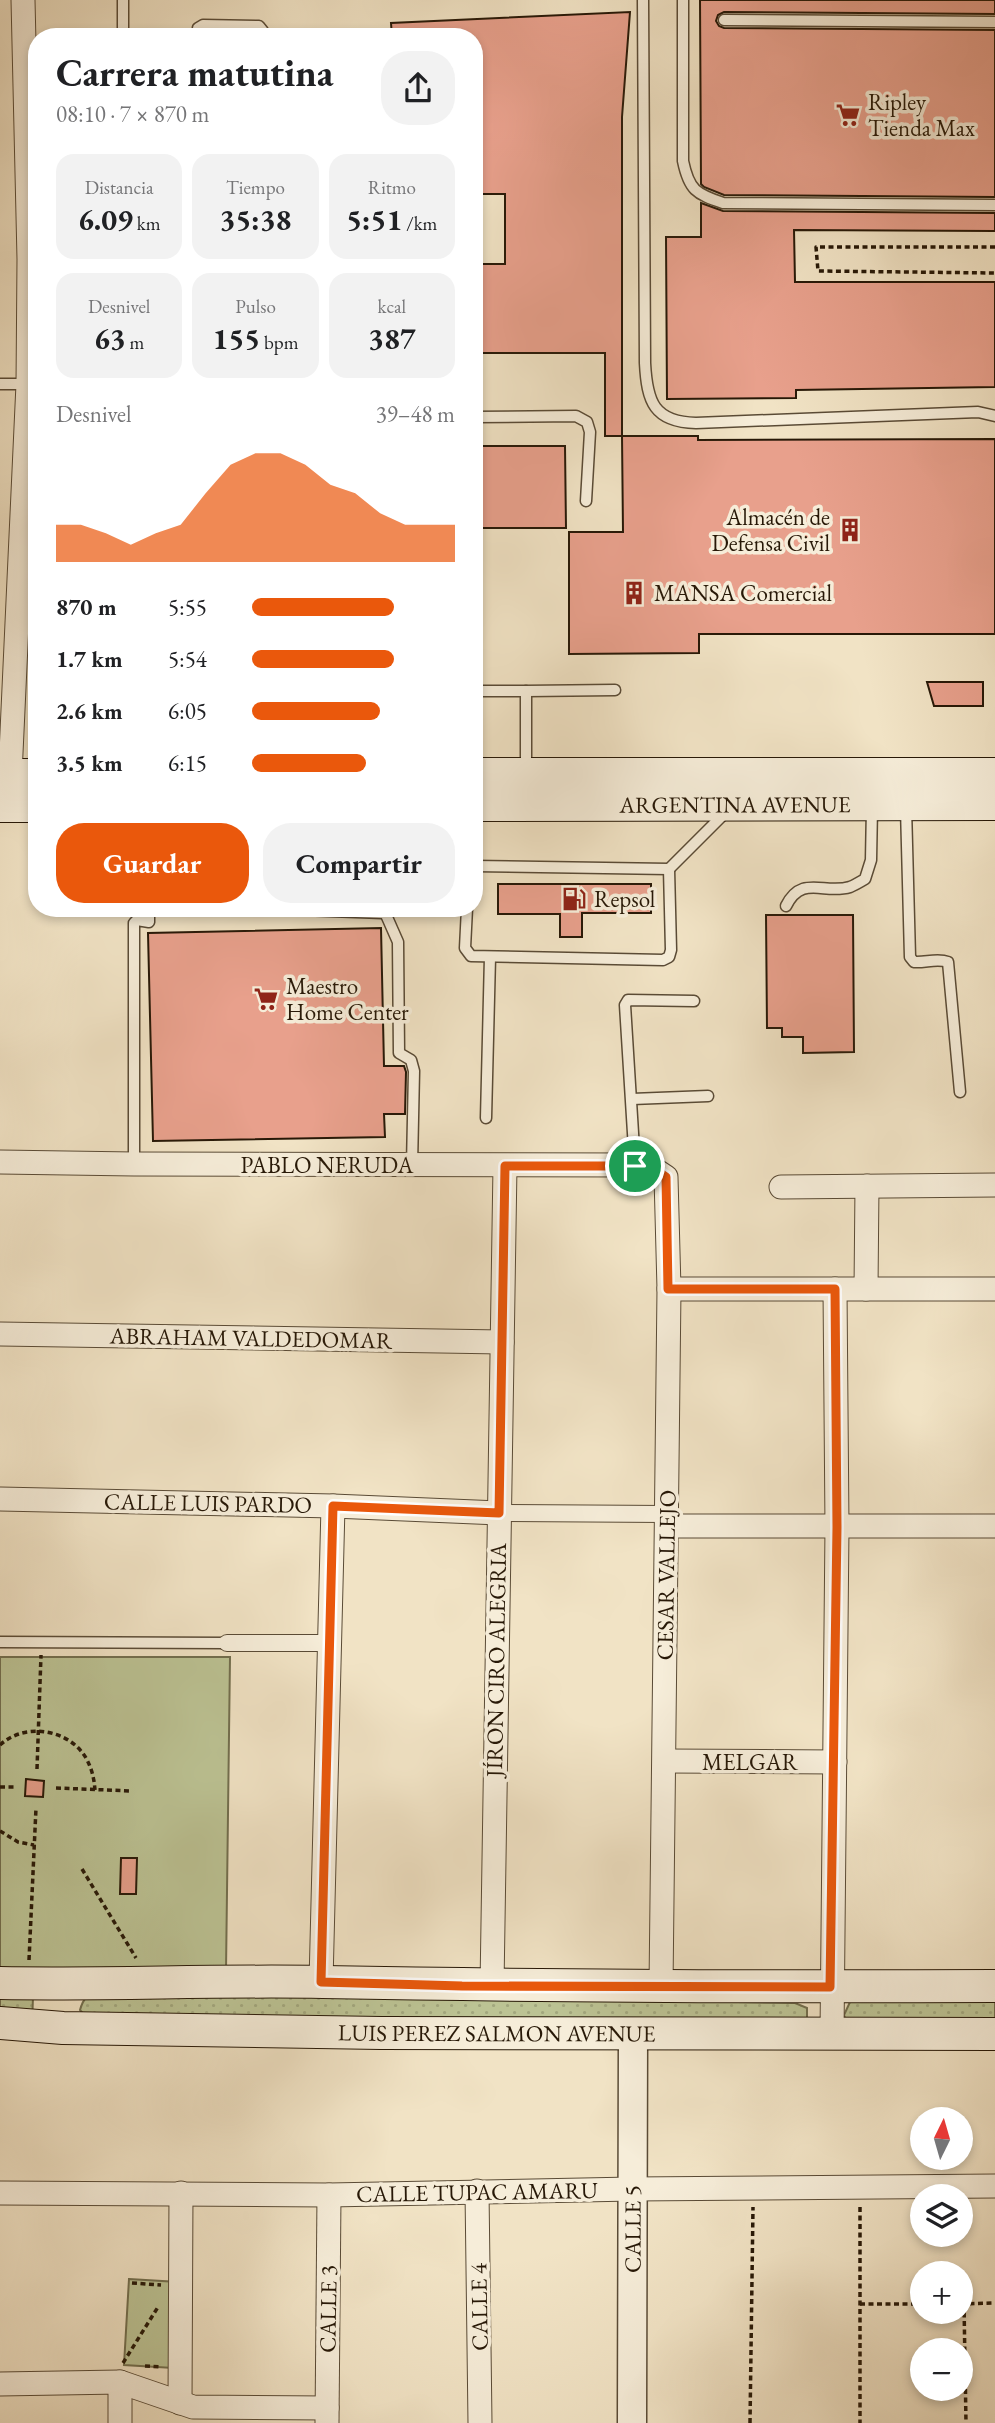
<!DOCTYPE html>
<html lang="es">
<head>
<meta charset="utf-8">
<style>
  :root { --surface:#fff; --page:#f2f2f2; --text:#202124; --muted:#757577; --accent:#ea580c }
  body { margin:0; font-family:"EB Garamond",serif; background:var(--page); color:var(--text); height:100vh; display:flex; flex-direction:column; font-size:26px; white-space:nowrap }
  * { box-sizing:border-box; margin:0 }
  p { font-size:23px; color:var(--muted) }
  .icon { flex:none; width:38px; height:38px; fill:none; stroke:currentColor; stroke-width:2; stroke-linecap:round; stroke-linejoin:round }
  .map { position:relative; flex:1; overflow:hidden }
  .sheet { position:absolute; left:28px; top:28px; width:455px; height:889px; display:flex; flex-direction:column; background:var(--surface); border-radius:28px; box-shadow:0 4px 10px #0003 }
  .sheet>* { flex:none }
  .needle { width:46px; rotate:5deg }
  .tools { position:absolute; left:910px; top:2107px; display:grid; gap:14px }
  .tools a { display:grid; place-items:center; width:63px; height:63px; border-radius:50%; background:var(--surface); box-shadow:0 4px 10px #0003; font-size:35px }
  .pin { position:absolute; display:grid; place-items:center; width:60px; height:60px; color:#fff; margin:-30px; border:4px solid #fff; border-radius:50%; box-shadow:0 2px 7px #0007 }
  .round { display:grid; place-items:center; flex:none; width:74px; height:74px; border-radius:28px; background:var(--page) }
  .summary { display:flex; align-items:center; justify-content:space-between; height:119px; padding:0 28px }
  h1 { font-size:38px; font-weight:700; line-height:52px }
  .stats { display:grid; grid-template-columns:repeat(3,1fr); gap:10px; height:119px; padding:7px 28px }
  .stats div { display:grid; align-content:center; border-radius:18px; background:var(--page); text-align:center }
  .stats b { font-size:30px; font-weight:700 }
  .stats small { font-size:19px; font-weight:400 }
  .stats p { font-size:19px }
  .chart { height:196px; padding:14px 28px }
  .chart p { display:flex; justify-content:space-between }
  .chart svg { width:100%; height:126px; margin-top:7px; fill:var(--accent); opacity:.7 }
  .cta { display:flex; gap:14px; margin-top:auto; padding:14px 28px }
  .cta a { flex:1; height:80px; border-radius:28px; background:var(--accent); color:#fff; font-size:28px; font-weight:700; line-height:80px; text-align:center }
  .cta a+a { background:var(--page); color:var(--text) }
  ul { padding:0 28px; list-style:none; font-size:23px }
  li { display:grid; grid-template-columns:112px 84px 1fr; align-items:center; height:52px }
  li i { height:18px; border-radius:9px; background:var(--accent) }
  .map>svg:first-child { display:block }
</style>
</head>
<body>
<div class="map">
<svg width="995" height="2423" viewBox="0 0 995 2423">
  <defs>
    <pattern id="grass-dots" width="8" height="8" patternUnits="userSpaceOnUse" patternTransform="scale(1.75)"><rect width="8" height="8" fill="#bcc394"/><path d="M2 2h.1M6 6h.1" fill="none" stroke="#a2a77e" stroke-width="1.8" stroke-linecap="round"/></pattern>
  </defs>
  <rect width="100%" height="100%" fill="#f1e3c5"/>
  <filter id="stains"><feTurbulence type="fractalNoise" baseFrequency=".00286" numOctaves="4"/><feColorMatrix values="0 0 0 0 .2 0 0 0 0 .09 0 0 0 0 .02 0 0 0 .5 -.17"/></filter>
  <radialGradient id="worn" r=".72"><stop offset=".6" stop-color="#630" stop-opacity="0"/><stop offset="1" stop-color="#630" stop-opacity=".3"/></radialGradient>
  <!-- grass -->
  <g fill="url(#grass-dots)" stroke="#726e4e" stroke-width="2">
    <path d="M99 1990 795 2003 807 2008V2026L86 2017 80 2010C83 1999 88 1993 99 1990Z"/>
    <path d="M33 1997 32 2025 0 2021V1998Z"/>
    <path d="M850 2002H995V2030L850 2031 844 2015Z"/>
  </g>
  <!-- park -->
  <g fill="#bcc394" stroke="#726e4e" stroke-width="2">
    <path d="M0 1657H230L226 1970 0 1969Z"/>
    <path d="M129 2279 178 2282 173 2368 124 2365Z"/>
  </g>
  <!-- building -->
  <g fill="#e8a08c" stroke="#271807" stroke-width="2">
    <path d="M700 0H995V14L724 12 718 15 716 21 719 26 724 28 995 30V197L724 195 704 187 701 184Z"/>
    <path d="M630 12 622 117V436H605V353H474V264H505V194H474V37H392L391 23Z"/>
    <path d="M701 203 723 211 995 213V231L794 230 795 282H995V387L796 390V398L667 399 666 237H701Z"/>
    <path d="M622 436H698V440L995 439V634H699V653L569 654V532H623Z"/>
    <path d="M474 446H565L566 528H474Z"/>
    <path d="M927 682H983V706H934Z"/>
    <path d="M498 884H651V913H582V937H560V914H498Z"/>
    <path d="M766 915H853L854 1052 803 1053V1037H782V1028H767Z"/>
    <path d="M381 928 384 1066H404L406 1072 405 1114H384L385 1137 153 1141 148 933Z"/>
    <path d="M26 1779 44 1781 43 1797 25 1796Z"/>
    <path d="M121 1858H137L136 1894H120Z"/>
  </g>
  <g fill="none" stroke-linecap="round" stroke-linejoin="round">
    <!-- service casing -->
    <g stroke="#5a4b36" stroke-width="13">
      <g id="service">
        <path d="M123 0V37"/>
        <path d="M643 0 645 363C647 402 654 422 696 423L978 412 995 416"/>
        <path d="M683 0V161C689 190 696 194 723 203L995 205"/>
        <path d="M724 20 995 22"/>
        <path d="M198 37V28L203 25 259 26 263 31V37"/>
        <path d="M0 384H29"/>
        <path d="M474 417 576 416 587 422 590 432 586 501"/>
        <path d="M474 691H526V771"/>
        <path d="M526 691 615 690"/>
        <path d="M906 808 910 957 914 962C925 963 937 958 948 962L960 1092"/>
        <path d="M474 866 669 869 727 811"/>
        <path d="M786 906C802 874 824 895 850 887 855 885 860 882 865 879L871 860 872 807"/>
        <path d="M245 908 383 913"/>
        <path d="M383 908 398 942 399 1053 411 1060 414 1071 412 1165"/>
        <path d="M467 908 465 948 471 956 663 960 669 957 671 950 669 869"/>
        <path d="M632 1099 708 1096"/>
        <path d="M486 1118 490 957"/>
        <path d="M134 1164V923L137 920 149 922V908"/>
        <path d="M635 1165 625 1005 628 1000 694 1001"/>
        <path d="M0 1642 227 1643"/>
      </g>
    </g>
    <!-- pedestrian casing -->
    <g stroke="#5a4b36" stroke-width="18">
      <g id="pedestrian">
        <path d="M499 1513 667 1514"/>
        <path d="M227 1643H330"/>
      </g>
    </g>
    <!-- minor casing -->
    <g stroke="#5a4b36" stroke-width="25">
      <g id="minor">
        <path d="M10 775 28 384 29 259 23 0"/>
        <path d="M0 1162 134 1164 635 1165 654 1169 666 1177 669 1289 661 1987"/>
        <path d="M781 1187 995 1185"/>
        <path d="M669 1289H995"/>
        <path d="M866 1289 867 1186"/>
        <path d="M0 1334 502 1342"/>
        <path d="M0 1499 333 1506 499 1513"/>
        <path d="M667 1526H995"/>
        <path d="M665 1761 835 1762"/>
        <path d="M321 1982 333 1506"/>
        <path d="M492 1986 505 1166"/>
        <path d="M832 2035 837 1527 835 1289"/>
        <path d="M477 2191 480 2423"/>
        <path d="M0 2193 329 2195 632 2189 995 2186"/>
        <path d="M120 2382V2423"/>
        <path d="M0 2384 120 2382 193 2407 327 2408"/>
        <path d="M180 2403 181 2193"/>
        <path d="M327 2423 329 2195"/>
      </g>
    </g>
    <!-- tertiary casing -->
    <g stroke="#5a4b36" stroke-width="31">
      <g id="tertiary">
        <path id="s1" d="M632 2423 633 2035"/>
      </g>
    </g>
    <!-- secondary casing -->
    <g stroke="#271807" stroke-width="34">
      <g id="secondary">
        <path d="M474 774H995"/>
        <path d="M0 775H37"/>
        <path id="s2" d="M474 805 995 804"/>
        <path d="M0 806H37"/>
        <path d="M0 1983C108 1985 215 1980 323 1982 547 1986 771 1987 995 1986"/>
        <path id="s3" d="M0 2023 63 2028 381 2033 995 2034"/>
      </g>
    </g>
    <!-- path -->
    <g stroke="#271807" stroke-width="3.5" stroke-dasharray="5 3.5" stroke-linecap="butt">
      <path d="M995 247H816L818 271 995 273"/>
      <path d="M0 1745C25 1722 69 1729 86 1758 92 1769 94 1778 95 1790"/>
      <path d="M37 1769 41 1655"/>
      <path d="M0 1787H16"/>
      <path d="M56 1788 132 1791"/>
      <path d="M0 1831 18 1842 34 1845"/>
      <path d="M82 1869 136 1958"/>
      <path d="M29 1960 36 1808"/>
      <path d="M860 2207V2423"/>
      <path d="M132 2283 161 2285"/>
      <path d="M860 2304H922"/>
      <path d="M961 2304 995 2303"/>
      <path d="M964 2304 966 2423"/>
      <path d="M123 2363 158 2307"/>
      <path d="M145 2366 161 2367"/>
      <path d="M750 2423 753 2207"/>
    </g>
    <!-- service -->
    <use href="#service" stroke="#f6edd9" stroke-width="10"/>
    <!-- pedestrian -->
    <use href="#pedestrian" stroke="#f6edd9" stroke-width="16"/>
    <!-- minor -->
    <use href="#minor" stroke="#f6edd9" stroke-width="23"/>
    <!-- tertiary -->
    <use href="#tertiary" stroke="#f6edd9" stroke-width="28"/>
    <!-- secondary -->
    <use href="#secondary" stroke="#f6edd9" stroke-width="32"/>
  </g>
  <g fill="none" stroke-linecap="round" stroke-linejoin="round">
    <!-- route casing -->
    <g stroke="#fff" stroke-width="14">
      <path id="route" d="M505 1166H635L654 1169 666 1177 668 1289H835L837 1527 830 1987 462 1986 321 1982 333 1506 499 1513Z"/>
    </g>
    <!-- route -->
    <use href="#route" stroke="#ea580c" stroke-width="9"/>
  </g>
  <!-- icons -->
  <defs>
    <g id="supermarket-bare" transform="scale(1.89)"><path d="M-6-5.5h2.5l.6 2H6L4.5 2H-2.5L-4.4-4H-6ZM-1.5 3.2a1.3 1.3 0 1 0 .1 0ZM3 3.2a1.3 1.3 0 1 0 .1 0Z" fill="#8f2418" stroke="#f6edd9" stroke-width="2.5" paint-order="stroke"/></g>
    <g id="building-bare" transform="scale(1.89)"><path d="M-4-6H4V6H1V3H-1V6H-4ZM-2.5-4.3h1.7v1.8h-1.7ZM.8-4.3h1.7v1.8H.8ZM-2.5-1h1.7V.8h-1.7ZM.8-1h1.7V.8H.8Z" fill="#8f2418" stroke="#f6edd9" stroke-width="2.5" paint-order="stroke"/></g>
    <g id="fuel-bare" transform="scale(1.89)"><path d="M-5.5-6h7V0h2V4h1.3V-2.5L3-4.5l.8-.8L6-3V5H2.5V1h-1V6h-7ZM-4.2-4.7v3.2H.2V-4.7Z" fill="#8f2418" stroke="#f6edd9" stroke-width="2.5" paint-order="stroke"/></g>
  </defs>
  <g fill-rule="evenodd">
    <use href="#supermarket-bare" x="848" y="115"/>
    <use href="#building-bare" x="850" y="530"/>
    <use href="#building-bare" x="634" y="593"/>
    <use href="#fuel-bare" x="574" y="899"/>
    <use href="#supermarket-bare" x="266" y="999"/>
  </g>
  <g text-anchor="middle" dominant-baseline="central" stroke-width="7" stroke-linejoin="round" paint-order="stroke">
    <!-- poi labels -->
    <g font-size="23" fill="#271807" stroke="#f6edd9" text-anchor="start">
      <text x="868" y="102">Ripley<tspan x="868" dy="26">Tienda Max</tspan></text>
      <text x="830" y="517" text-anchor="end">Almacén de<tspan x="830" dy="26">Defensa Civil</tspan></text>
      <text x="654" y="593">MANSA Comercial</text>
      <text x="594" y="899">Repsol</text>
      <text x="286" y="986">Maestro<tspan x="286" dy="26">Home Center</tspan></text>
    </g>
    <!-- street labels -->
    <g font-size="23" fill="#271807" stroke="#f6edd9">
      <text stroke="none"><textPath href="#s2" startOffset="261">ARGENTINA AVENUE</textPath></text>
      <text x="327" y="1165">PABLO NERUDA</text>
      <text transform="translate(251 1338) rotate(1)">ABRAHAM VALDEDOMAR</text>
      <text transform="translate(208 1503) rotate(1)">CALLE LUIS PARDO</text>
      <text transform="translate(666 1575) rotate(-89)">CESAR VALLEJO</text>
      <text transform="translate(496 1660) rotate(-89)">JÍRON CIRO ALEGRIA</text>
      <text x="750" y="1762">MELGAR</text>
      <text stroke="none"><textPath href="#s3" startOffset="497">LUIS PEREZ SALMON AVENUE</textPath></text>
      <text transform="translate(477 2192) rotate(-1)">CALLE TUPAC AMARU</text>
      <text stroke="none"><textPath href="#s1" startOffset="194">CALLE 5</textPath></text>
      <text transform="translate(479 2307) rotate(-91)">CALLE 4</text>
      <text transform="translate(328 2309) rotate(-89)">CALLE 3</text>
    </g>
  </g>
  <rect width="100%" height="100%" filter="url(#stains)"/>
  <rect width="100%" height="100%" fill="url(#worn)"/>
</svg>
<div class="tools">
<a><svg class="needle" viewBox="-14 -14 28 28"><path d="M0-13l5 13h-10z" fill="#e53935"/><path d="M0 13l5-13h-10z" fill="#757577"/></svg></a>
<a><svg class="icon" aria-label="layers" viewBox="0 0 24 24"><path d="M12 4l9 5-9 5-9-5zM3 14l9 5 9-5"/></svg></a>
<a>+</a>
<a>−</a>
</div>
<div class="pin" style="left:635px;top:1166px;background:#1e9e55"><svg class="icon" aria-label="arrive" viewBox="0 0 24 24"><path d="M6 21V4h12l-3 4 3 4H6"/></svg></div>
<section class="sheet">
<div class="summary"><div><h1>Carrera matutina</h1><p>08:10 · 7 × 870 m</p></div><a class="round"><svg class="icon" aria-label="share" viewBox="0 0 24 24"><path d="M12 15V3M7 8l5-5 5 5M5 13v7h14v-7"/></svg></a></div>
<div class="stats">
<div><p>Distancia</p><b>6.09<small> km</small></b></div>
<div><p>Tiempo</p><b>35:38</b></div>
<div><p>Ritmo</p><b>5:51<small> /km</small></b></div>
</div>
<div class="stats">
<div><p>Desnivel</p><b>63<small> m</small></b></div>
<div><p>Pulso</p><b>155<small> bpm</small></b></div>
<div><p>kcal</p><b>387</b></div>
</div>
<div class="chart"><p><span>Desnivel</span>39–48 m</p>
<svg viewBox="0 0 160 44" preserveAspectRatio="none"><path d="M0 44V31L10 31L20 34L30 38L40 34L50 31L60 20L70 10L80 6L90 6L100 10L110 17L120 20L130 27L140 31L150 31L160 31V44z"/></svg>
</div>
<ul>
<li><b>870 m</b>5:55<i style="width:70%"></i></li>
<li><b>1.7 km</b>5:54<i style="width:70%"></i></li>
<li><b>2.6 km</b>6:05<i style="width:63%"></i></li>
<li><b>3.5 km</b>6:15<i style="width:56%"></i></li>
</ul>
<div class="cta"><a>Guardar</a><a>Compartir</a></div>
</section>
</div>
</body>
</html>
